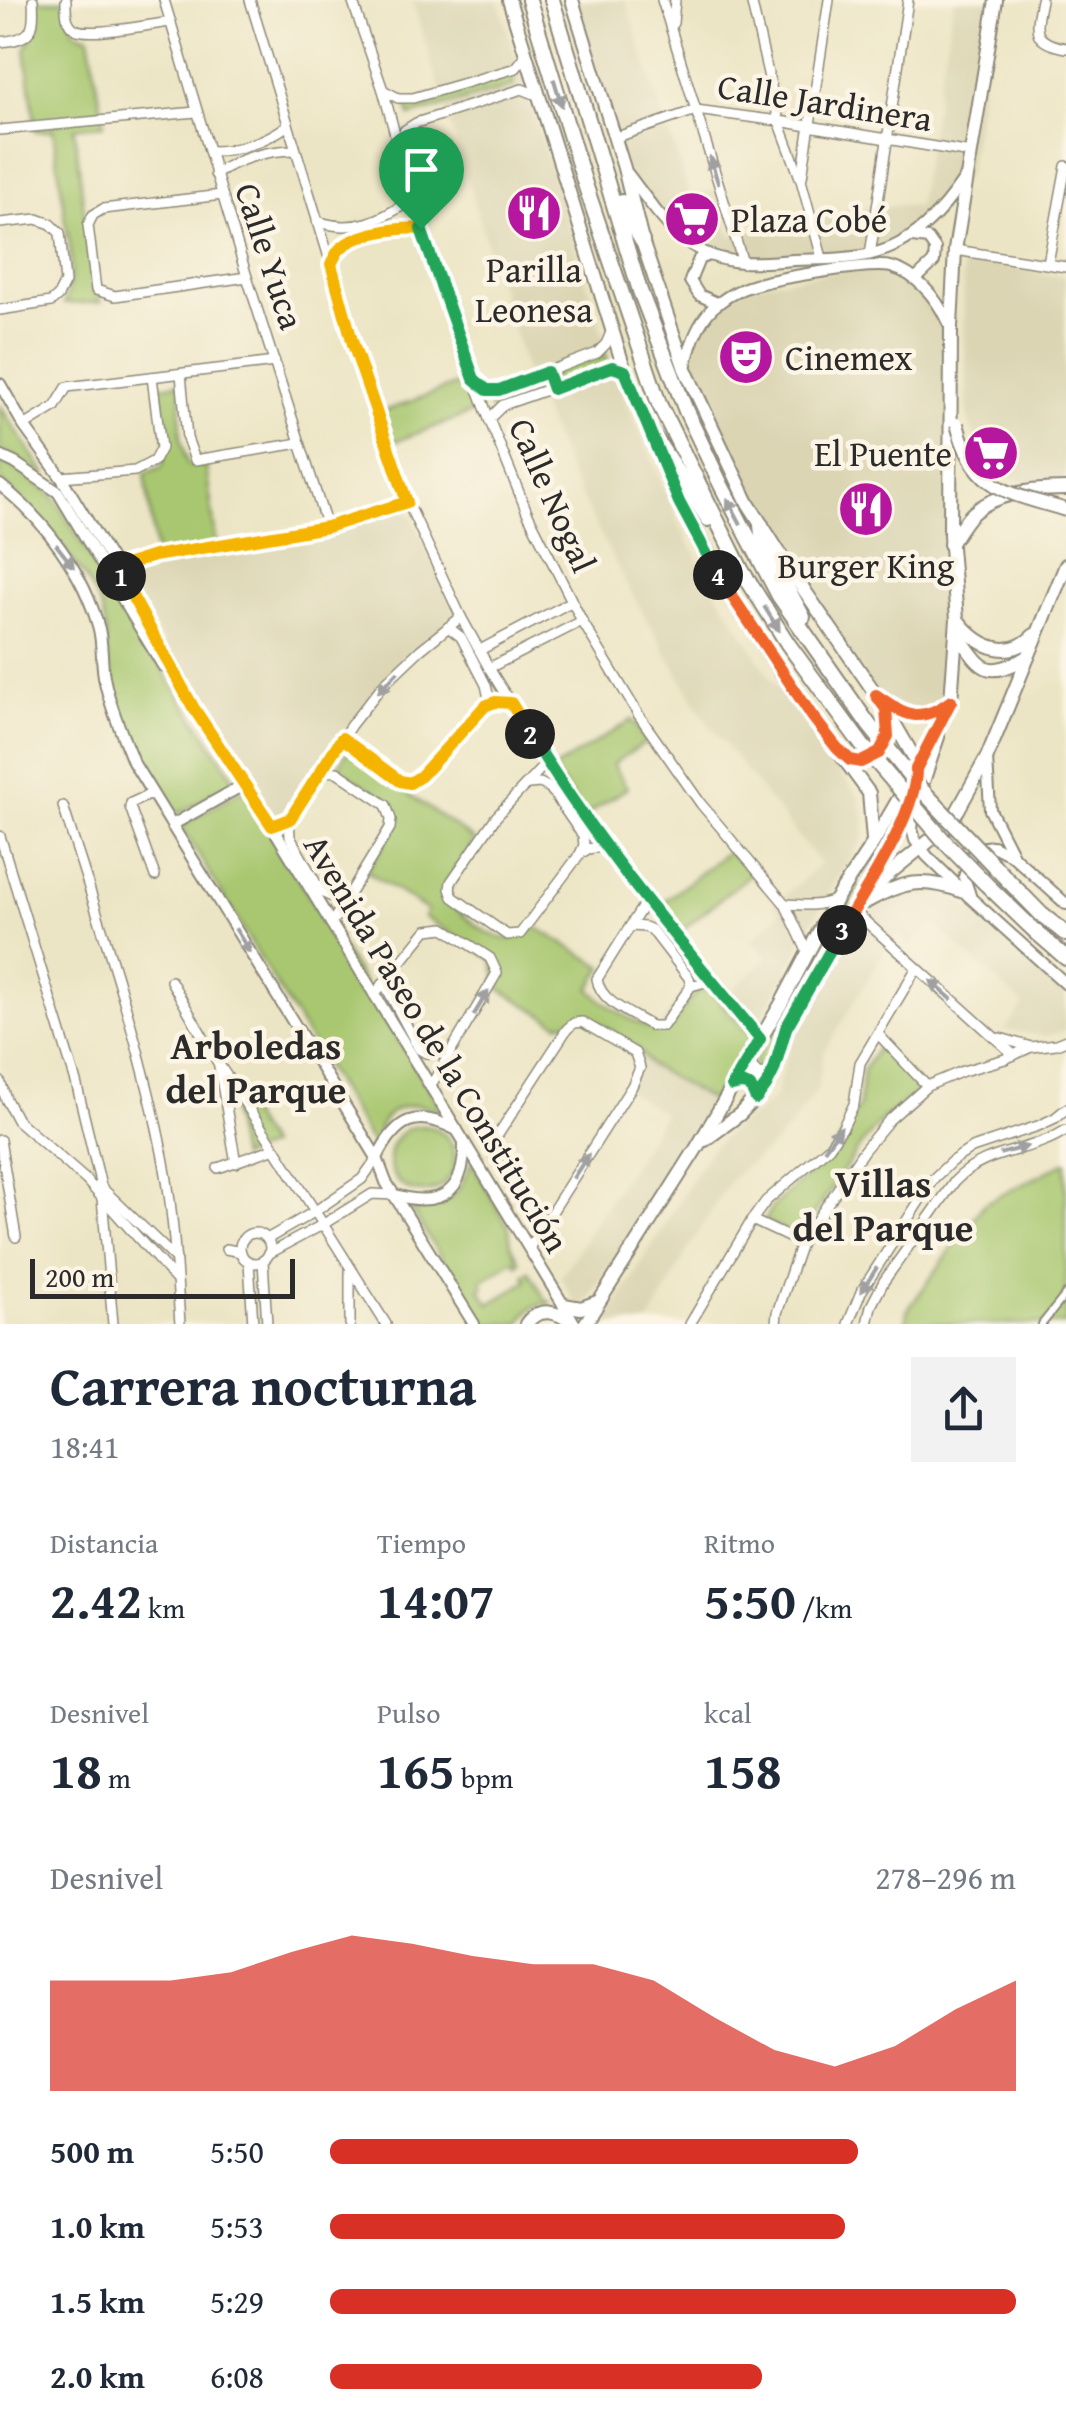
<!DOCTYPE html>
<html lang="es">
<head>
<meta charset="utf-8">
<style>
  :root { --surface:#fff; --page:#f2f2f3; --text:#1f2937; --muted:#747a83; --accent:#d93025 }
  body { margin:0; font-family:"Gentium Book Plus",serif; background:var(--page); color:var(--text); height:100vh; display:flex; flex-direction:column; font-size:38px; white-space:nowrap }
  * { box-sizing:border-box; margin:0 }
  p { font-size:32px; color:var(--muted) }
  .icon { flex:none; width:55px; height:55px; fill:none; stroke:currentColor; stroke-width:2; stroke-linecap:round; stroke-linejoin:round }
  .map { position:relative; height:1324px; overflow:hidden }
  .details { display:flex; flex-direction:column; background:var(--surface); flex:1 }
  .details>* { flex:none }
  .scale { position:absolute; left:30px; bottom:25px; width:265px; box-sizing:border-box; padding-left:10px; border:5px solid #2b2b2b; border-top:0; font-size:28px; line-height:35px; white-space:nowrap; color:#2b2b2b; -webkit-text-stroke:8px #fcf5e5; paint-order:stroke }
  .pin { position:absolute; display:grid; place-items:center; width:85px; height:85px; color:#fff; margin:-102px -42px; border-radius:50% 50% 50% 0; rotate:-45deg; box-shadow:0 0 10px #0007 }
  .pin .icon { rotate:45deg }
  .km { position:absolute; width:50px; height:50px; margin:-25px; border-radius:50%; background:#222; color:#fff; font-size:28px; line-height:50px; text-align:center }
  .round { display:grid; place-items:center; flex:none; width:105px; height:105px; border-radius:0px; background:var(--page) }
  .headline { display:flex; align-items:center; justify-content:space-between; height:170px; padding:0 50px }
  h1 { font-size:55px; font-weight:800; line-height:75px }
  .metrics { display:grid; grid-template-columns:repeat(3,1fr); gap:15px; height:170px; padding:10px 50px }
  .metrics div { display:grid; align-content:center }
  .metrics b { font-size:50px; font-weight:800 }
  .metrics small { font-size:28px; font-weight:400 }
  .metrics p { font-size:28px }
  .chart { height:280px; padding:20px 50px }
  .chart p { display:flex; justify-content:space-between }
  .chart svg { width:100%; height:180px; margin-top:10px; fill:var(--accent); opacity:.7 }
  ul { padding:0 50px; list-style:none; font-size:32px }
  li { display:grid; grid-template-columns:160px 120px 1fr; align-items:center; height:75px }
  li i { height:25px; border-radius:12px; background:var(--accent) }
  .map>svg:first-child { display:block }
</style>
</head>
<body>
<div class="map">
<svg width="1066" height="1324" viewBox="0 0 1066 1324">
  <rect width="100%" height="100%" fill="#fcf5e5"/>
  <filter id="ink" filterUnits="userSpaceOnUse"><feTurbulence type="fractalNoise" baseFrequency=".01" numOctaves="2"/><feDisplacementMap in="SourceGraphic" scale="20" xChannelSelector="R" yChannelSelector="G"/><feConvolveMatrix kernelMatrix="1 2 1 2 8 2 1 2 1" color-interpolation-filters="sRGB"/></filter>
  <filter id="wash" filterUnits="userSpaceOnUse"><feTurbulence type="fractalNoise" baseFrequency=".0048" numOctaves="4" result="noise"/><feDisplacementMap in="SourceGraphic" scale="40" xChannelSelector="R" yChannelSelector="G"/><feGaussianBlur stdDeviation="2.25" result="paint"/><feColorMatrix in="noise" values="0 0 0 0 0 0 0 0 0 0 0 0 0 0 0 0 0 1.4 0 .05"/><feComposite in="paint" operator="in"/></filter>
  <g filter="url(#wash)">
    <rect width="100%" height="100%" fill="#ece5c5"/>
    <!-- built -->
    <g fill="#dbd5b4">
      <path d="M412 0H498L615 374 681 528 710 581 770 677 859 798 865 819 863 839 825 899 752 1037 580 1312 561 1277 664 1114 623 1088 666 1018 705 962 731 991 767 958 752 940 781 913 775 904 820 864 705 719 623 578 570 475 525 368Z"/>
      <path d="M572 0H625L690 196 715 190 731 236 848 210 901 205 917 207 954 0H996L968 173 929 222 870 255 743 263 689 242 624 168Z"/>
      <path d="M962 259 1066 277V481L1028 483 1008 476 991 465 979 448 968 420Z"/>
      <path d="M872 266 916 279 951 326 952 698 918 715 876 695 789 568 685 369 689 352 717 303 751 285Z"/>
      <path d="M402 510 412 515 456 613 440 633 418 652 348 728 289 821 274 818 199 704 123 573 156 556 325 528Z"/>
      <path d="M908 887 942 890 957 899 1066 985V1030L1046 1036 1005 1030 1024 1005 934 924 911 946 896 933 824 1052 817 1090 790 1127 768 1149 731 1179 688 1249 649 1324H604L709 1152 730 1131 757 1113 776 1096 787 1052 799 1021 857 929 885 895Z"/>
    </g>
    <!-- green -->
    <g fill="#a8c76f" stroke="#6a794d" stroke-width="2.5">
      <path d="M36 0H64L75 31 89 36 104 124 74 128 94 291 101 302 64 304C73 282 72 262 69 240 67 228 63 220 64 208L53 130 36 131 25 49 39 24Z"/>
      <path d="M513 74V86L410 116 407 105Z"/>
      <path d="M604 349 608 364 503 401 491 411 485 393Z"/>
      <path d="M468 380 480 410 394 442 382 412Z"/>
      <path d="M180 383 181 438 188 465 206 466 217 548 156 556 145 473 162 467 167 448 160 386Z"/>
      <path d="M0 406 47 476 0 449Z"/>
      <path d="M0 460 15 468 54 497 110 589 233 777 229 784 180 813 172 811C146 768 121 727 110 678 105 655 109 630 101 608 83 564 34 513 0 480Z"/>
      <path d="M632 720 646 742 613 764 627 788 585 816 553 769Z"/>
      <path d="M347 751 474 840 448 892 450 905C476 924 505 957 534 926L603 967 590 989C607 1008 634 1022 658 1032L671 1026 698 990H709L752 1037 713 1101 651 1066 638 1049 602 1025 584 1016 559 1024 495 986 496 976 492 959 424 917 427 910 366 871 384 845 396 817 391 803 338 768Z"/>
      <path d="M243 789 441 1108 439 1111C408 1099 383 1106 375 1142L372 1144 181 826Z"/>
      <path d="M733 847 753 872 680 932 659 906Z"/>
      <path d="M857 883 861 885 777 1033 765 1070 756 1069 754 1061Z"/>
      <path d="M879 1045 923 1088 885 1117 860 1146 799 1237 765 1221 772 1207 834 1151 859 1106 863 1071Z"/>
      <path d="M225 1076 269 1146 240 1158Z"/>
      <circle cx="422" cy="1159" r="33"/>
      <path d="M471 1162 509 1228 511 1245 520 1262 517 1265 514 1260 481 1281 484 1286 480 1289 490 1304 527 1281 524 1275 529 1271 544 1297 551 1303C534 1304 527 1309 520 1324H483L411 1210C451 1205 457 1199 471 1162Z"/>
      <path d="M1066 1162V1324H906L907 1311 984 1204Z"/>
    </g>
  </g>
  <g filter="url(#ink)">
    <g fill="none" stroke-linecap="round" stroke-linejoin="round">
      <!-- pedestrian casing -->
      <g stroke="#8c8878" stroke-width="10">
        <path id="pedestrian" d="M1042 1324 1066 1294"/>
      </g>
      <!-- minor casing -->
      <g stroke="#8c8878" stroke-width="12">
        <g id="minor">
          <path d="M66 0C66 10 65 23 75 29 89 37 153 24 171 22"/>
          <path d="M164 0 247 277 327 527"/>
          <path d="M250 0 331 264 353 344 407 501 461 617 489 668 547 762 604 846 668 929 760 1039"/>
          <path d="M352 0 383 90 421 229 441 287 489 419 527 512 582 621 638 714 701 804 785 904 808 953"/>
          <path d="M662 0 743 263"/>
          <path d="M751 0 779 121 801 180 822 258"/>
          <path d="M1041 0C1035 30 1031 42 1066 48"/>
          <path d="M673 23 675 0"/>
          <path d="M0 42C32 39 35 31 33 0"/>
          <path d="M383 90 398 98H413L516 68 526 55"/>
          <path d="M0 130 196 112"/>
          <path d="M614 138 696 110 779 121 971 153"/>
          <path d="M397 143 405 130 416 123 522 89 537 95"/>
          <path d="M209 151C236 152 267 141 288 125"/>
          <path d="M215 174C237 159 268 150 295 150"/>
          <path d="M802 177 829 0"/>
          <path d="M222 195 103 209 93 215 88 225 96 290 115 296 247 277"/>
          <path d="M317 221C354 234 382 220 412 199"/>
          <path d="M0 223 37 219 51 224 60 233 65 282 58 296 51 302 0 310"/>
          <path d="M955 250 1066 267"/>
          <path d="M870 255 908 0"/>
          <path d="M1048 263 1066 166"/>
          <path d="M331 264C334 259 336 253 340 249 356 233 399 227 421 229"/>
          <path d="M181 374 187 438 195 460 300 443"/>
          <path d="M477 382 487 390H499L597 353 606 344 612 330"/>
          <path d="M489 419 503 405 612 367 625 371"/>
          <path d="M24 426 55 407 67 387 275 362"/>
          <path d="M61 477 135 471 154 461 161 448 152 377"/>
          <path d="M116 568C184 547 256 544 325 528 352 521 380 510 407 501"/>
          <path d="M448 627 461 637 486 685 489 698 485 706"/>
          <path d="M480 650 571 602"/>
          <path d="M489 668 582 621"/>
          <path d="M342 738 399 781 411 783 421 776 485 706 495 702 511 703"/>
          <path d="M547 762 496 817 451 882 450 889 453 897 507 935 520 934 580 854 588 849 604 846"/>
          <path d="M320 771 337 772 386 805 391 819 390 828 331 924"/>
          <path d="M529 784 540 783 550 788 583 836 584 845 580 854"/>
          <path d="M151 794 131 803 130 807 155 876"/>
          <path d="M63 806C98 917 136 1028 160 1142 173 1201 176 1264 180 1324"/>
          <path d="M289 819 290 837 321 892 335 898 350 892"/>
          <path d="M272 826 289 819 351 725 382 686 420 650 461 617"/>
          <path d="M0 836 76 1082 101 1186 113 1324"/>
          <path d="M646 901 597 979C600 1002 632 1014 651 1026H663L691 986 712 980"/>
          <path d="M785 904C801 905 818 907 834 900"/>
          <path d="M854 911 1014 1055"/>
          <path d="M631 926 645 927 652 930 689 978 691 986"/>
          <path d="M171 981 218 1063 275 1148 386 1324"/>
          <path d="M384 983 419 1049 426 1053 450 1054"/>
          <path d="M374 995 427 930 444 928 490 958 497 973 430 1087"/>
          <path d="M878 1034 927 1086"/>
          <path d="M1000 1038 1031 1047"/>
          <path d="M219 1067 236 1163"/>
          <path d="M0 1081 6 1099 17 1120 86 1180 177 1281"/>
          <path d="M0 1140 16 1237"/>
          <path d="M218 1168 275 1148"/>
          <path d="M99 1185 176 1259"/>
          <path d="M752 1220 801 1243"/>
          <circle cx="255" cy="1248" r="15"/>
          <path d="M267 1239 314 1212 362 1179 377 1158"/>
          <path d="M529 1248 632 1086 640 1068 635 1053 582 1022 574 1023 567 1029 490 1147 515 1193 530 1214 546 1219"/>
          <path d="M226 1249 241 1252"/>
          <path d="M270 1253 322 1225 372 1194 394 1195"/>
          <path d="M263 1261 267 1324"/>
          <path d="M249 1262 253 1324"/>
          <path d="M350 1272V1324"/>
          <path d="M690 1324 752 1220 766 1201 829 1147 843 1127 854 1104 860 1063 916 969"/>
          <path d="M776 1324 777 1313 801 1243 864 1150 889 1120 927 1086 963 1071 1005 1059 1031 1047 1056 1044 1066 1040"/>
          <path d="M848 1324 861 1292 934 1178 952 1161 972 1148 1038 1126 1055 1118 1066 1109"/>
          <path d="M867 1324 871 1306 884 1281 955 1181C987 1148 1029 1154 1066 1130"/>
        </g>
      </g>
      <!-- tertiary casing -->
      <g stroke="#8c8878" stroke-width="14">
        <g id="tertiary">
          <path d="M628 174C651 204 673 240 710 255 737 266 766 262 794 260 819 259 847 260 871 254 913 245 942 212 965 178"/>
          <path d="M912 237 928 239 935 249 934 262 916 279"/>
          <path d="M709 255 699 259 690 281 699 295 717 303"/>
          <path d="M685 368C690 345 699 316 720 302 729 295 743 288 754 285 778 278 870 262 891 267 919 275 937 299 949 324"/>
          <path d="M0 384 24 426 61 477 116 568 193 707 272 826 575 1324"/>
          <path d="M0 456 15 463 58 492 163 666"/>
          <path d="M0 485C45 520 84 573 99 629 103 646 101 665 105 682 111 710 123 736 133 762L377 1158 386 1182 474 1324"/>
          <path d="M939 737 914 812 912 829 915 840 927 856 964 892 1066 984"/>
          <path d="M987 758 990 810 1014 857 1066 904"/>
          <path d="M172 825 245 784"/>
          <path d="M970 895 964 877 971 856 985 847 993 846 1013 856"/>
          <path d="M377 1158C396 1119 416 1108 457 1130"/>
          <path d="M395 1195C440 1208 465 1193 464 1144"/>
        </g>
      </g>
      <!-- secondary casing -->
      <g stroke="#8c8878" stroke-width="16">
        <g id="secondary">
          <path d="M509 0 625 371 669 480 730 594 788 683 869 793 873 840"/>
          <path d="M572 0 624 168 642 241 685 369 748 503 789 568 886 709 916 761V780L909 805 855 908"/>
          <path d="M950 544C956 536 962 525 969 517 991 493 1034 489 1066 489"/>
          <path d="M957 619C977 646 1008 662 1034 635"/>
          <path d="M957 634C983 670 985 680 1028 657"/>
          <path d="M882 699C906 715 922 723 949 703"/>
          <path d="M843 754C860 768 885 757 888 734 889 728 887 722 887 716"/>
          <path d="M866 902C903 881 923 877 964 892"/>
          <path d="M750 1055V1068L757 1075 765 1076 774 1070"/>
          <path d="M705 1140 740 1114 766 1086 774 1070 786 1028 855 908 891 872 945 828 958 810 987 757 1066 565"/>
          <path d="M564 1305 581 1308 597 1302"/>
          <path d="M526 1324C539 1306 558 1311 573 1324"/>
          <path d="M585 1324 696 1149 781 1004 836 899 873 843 929 747 951 701 957 619 950 535 951 326 955 250 996 0"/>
        </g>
      </g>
      <!-- primary casing -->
      <g stroke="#8c8878" stroke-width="18">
        <g id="primary">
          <path d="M529 0 585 184 659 404 742 571 788 644 862 745"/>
          <path d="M552 0 640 291 686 411 721 485 779 596 869 725"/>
          <path d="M622 202 628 217 642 241"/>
          <path d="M651 432 708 519"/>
          <path d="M761 525 763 543 803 617"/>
          <path d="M997 869 1041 914 1066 934"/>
          <path d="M985 883 1036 932 1066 958"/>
        </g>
      </g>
      <!-- pedestrian -->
      <use href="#pedestrian" stroke="#fff" stroke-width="6"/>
      <!-- minor -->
      <use href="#minor" stroke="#fff" stroke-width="9"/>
      <!-- tertiary -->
      <use href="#tertiary" stroke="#fff" stroke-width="10"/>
      <!-- secondary -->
      <use href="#secondary" stroke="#fff" stroke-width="12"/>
      <!-- primary -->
      <use href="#primary" stroke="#fff" stroke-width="14"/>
      <!-- secondary-bridge casing -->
      <g stroke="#8c8878" stroke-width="16" stroke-linecap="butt">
        <path id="secondary-bridge" d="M957 424C974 491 1007 492 1066 510"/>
      </g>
      <!-- primary-bridge casing -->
      <g stroke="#8c8878" stroke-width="18" stroke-linecap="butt">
        <g id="primary-bridge">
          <path d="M869 725 919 787 997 869"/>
          <path d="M862 745 946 843 985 883"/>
        </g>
      </g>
      <!-- secondary-bridge -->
      <use href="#secondary-bridge" stroke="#fff" stroke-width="12"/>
      <!-- primary-bridge -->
      <use href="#primary-bridge" stroke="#fff" stroke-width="14"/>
    </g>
    <!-- one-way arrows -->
    <defs><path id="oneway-solid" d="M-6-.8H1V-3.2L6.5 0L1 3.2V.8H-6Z" transform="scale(2.5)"/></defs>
    <g fill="#a0a0a0">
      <use href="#oneway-solid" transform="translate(558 93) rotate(73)"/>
      <use href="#oneway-solid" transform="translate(714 170) rotate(-107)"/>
      <use href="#oneway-solid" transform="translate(734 511) rotate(-118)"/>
      <use href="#oneway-solid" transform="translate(65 556) rotate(52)"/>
      <use href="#oneway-solid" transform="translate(772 619) rotate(58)"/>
      <use href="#oneway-solid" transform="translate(388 682) rotate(134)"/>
      <use href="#oneway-solid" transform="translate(243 941) rotate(58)"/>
      <use href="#oneway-solid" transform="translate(941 990) rotate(-139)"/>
      <use href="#oneway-solid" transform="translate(481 1003) rotate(-59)"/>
      <use href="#oneway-solid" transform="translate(833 1138) rotate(-53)"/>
      <use href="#oneway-solid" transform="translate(1014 1150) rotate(-15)"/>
      <use href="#oneway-solid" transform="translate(581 1166) rotate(-57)"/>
      <use href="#oneway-solid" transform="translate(869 1280) rotate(122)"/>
    </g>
  </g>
  <g fill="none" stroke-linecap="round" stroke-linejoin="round" filter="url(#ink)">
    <!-- split-1 casing -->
    <g stroke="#fff" stroke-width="20">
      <path id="split-1" d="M121 576 116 568 154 556 327 527 407 502 353 344 331 264C334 259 336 253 340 249 356 233 399 227 421 229"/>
    </g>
    <!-- split-2 casing -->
    <g stroke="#fff" stroke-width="20">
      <path id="split-2" d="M121 576 193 707 272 826 290 819 342 738 400 781 410 783 421 776 485 706 495 702 511 703 530 734"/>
    </g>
    <!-- split-3 casing -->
    <g stroke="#fff" stroke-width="20">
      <path id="split-3" d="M530 734C596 844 679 941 760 1039L732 1086 741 1084 750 1086 756 1099 766 1086 774 1070 786 1028 842 930"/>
    </g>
    <!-- split-4 casing -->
    <g stroke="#fff" stroke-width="20">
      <path id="split-4" d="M718 575 812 716 837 748 850 760 861 762 879 753 888 736 886 709 876 695C905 715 919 725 951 701L916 769C917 814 865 890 842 930"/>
    </g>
    <!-- split-5 casing -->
    <g stroke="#fff" stroke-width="20">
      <path id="split-5" d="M421 229 474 379 487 390H499L547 372 553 389 612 367 625 371 679 502 718 575"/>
    </g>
    <!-- split-1 -->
    <use href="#split-1" stroke="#f5b400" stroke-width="12"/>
    <!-- split-2 -->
    <use href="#split-2" stroke="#f5b400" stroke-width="12"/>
    <!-- split-3 -->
    <use href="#split-3" stroke="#22a559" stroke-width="12"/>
    <!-- split-4 -->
    <use href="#split-4" stroke="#f0652b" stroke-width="12"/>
    <!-- split-5 -->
    <use href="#split-5" stroke="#22a559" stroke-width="12"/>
  </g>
  <!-- icons -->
  <defs>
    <g id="restaurant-disc" transform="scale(2.875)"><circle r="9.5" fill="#b5179e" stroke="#fcf5e5"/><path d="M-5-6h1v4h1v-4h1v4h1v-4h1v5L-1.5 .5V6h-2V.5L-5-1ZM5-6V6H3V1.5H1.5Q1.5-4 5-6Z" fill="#fff"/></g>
    <g id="supermarket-disc" transform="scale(2.875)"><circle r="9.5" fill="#b5179e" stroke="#fcf5e5"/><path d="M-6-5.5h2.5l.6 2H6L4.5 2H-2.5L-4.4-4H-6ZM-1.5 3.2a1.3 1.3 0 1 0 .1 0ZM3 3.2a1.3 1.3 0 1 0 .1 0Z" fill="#fff"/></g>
    <g id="theatre-disc" transform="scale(2.875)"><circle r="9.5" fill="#b5179e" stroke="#fcf5e5"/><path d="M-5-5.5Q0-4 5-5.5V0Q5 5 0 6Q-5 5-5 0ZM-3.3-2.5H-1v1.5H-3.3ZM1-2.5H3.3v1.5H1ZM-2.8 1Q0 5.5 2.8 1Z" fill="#fff"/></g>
  </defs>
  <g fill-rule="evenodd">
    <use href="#restaurant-disc" x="534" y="213"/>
    <use href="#supermarket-disc" x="692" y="219"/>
    <use href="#theatre-disc" x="746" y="357"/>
    <use href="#supermarket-disc" x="991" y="453"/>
    <use href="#restaurant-disc" x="866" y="509"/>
  </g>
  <g text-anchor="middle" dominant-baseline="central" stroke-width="9" stroke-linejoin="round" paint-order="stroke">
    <!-- street labels -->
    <g font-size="35" fill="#2b2b2b" stroke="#fcf5e5">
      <text transform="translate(825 102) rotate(9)">Calle Jardinera</text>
      <text transform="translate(270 256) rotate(72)">Calle Yuca</text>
      <text transform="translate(553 495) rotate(66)">Calle Nogal</text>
      <text transform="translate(437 1043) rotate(59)">Avenida Paseo de la Constitución</text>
    </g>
    <!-- poi labels -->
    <g font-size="35" fill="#2b2b2b" stroke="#fcf5e5" text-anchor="start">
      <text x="731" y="219">Plaza Cobé</text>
      <text x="534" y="269" text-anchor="middle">Parilla<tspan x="534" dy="40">Leonesa</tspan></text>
      <text x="785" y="357">Cinemex</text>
      <text x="952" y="453" text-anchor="end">El Puente</text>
      <text x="866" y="565" text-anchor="middle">Burger King</text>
    </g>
    <!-- neighbourhood labels -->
    <g font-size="38" font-weight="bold" fill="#2b2b2b" stroke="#fcf5e5">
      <text x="256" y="1045">Arboledas<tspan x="256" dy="44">del Parque</tspan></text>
      <text x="883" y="1183">Villas<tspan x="883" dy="44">del Parque</tspan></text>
    </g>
  </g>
</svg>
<div class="scale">200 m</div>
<div class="pin" style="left:421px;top:229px;background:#1e9e55"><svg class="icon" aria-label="arrive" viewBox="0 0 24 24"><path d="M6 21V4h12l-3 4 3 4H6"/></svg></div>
<b class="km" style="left:121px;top:576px">1</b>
<b class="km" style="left:530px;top:734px">2</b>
<b class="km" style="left:842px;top:930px">3</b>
<b class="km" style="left:718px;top:575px">4</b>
</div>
<section class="details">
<div class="headline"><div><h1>Carrera nocturna</h1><p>18:41</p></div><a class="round"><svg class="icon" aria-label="share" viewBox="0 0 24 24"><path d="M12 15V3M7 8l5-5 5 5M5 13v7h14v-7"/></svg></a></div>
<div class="metrics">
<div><p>Distancia</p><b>2.42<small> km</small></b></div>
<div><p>Tiempo</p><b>14:07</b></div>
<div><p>Ritmo</p><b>5:50<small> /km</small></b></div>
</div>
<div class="metrics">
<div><p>Desnivel</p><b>18<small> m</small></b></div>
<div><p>Pulso</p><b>165<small> bpm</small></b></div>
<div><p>kcal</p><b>158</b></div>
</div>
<div class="chart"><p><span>Desnivel</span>278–296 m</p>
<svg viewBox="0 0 160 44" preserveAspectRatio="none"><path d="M0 44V17L10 17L20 17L30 15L40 10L50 6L60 8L70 11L80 13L90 13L100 17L110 26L120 34L130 38L140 33L150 24L160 17V44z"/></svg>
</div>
<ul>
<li><b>500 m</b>5:50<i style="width:77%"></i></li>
<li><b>1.0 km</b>5:53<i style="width:75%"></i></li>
<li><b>1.5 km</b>5:29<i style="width:100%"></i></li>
<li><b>2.0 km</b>6:08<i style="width:63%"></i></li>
</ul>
</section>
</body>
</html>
